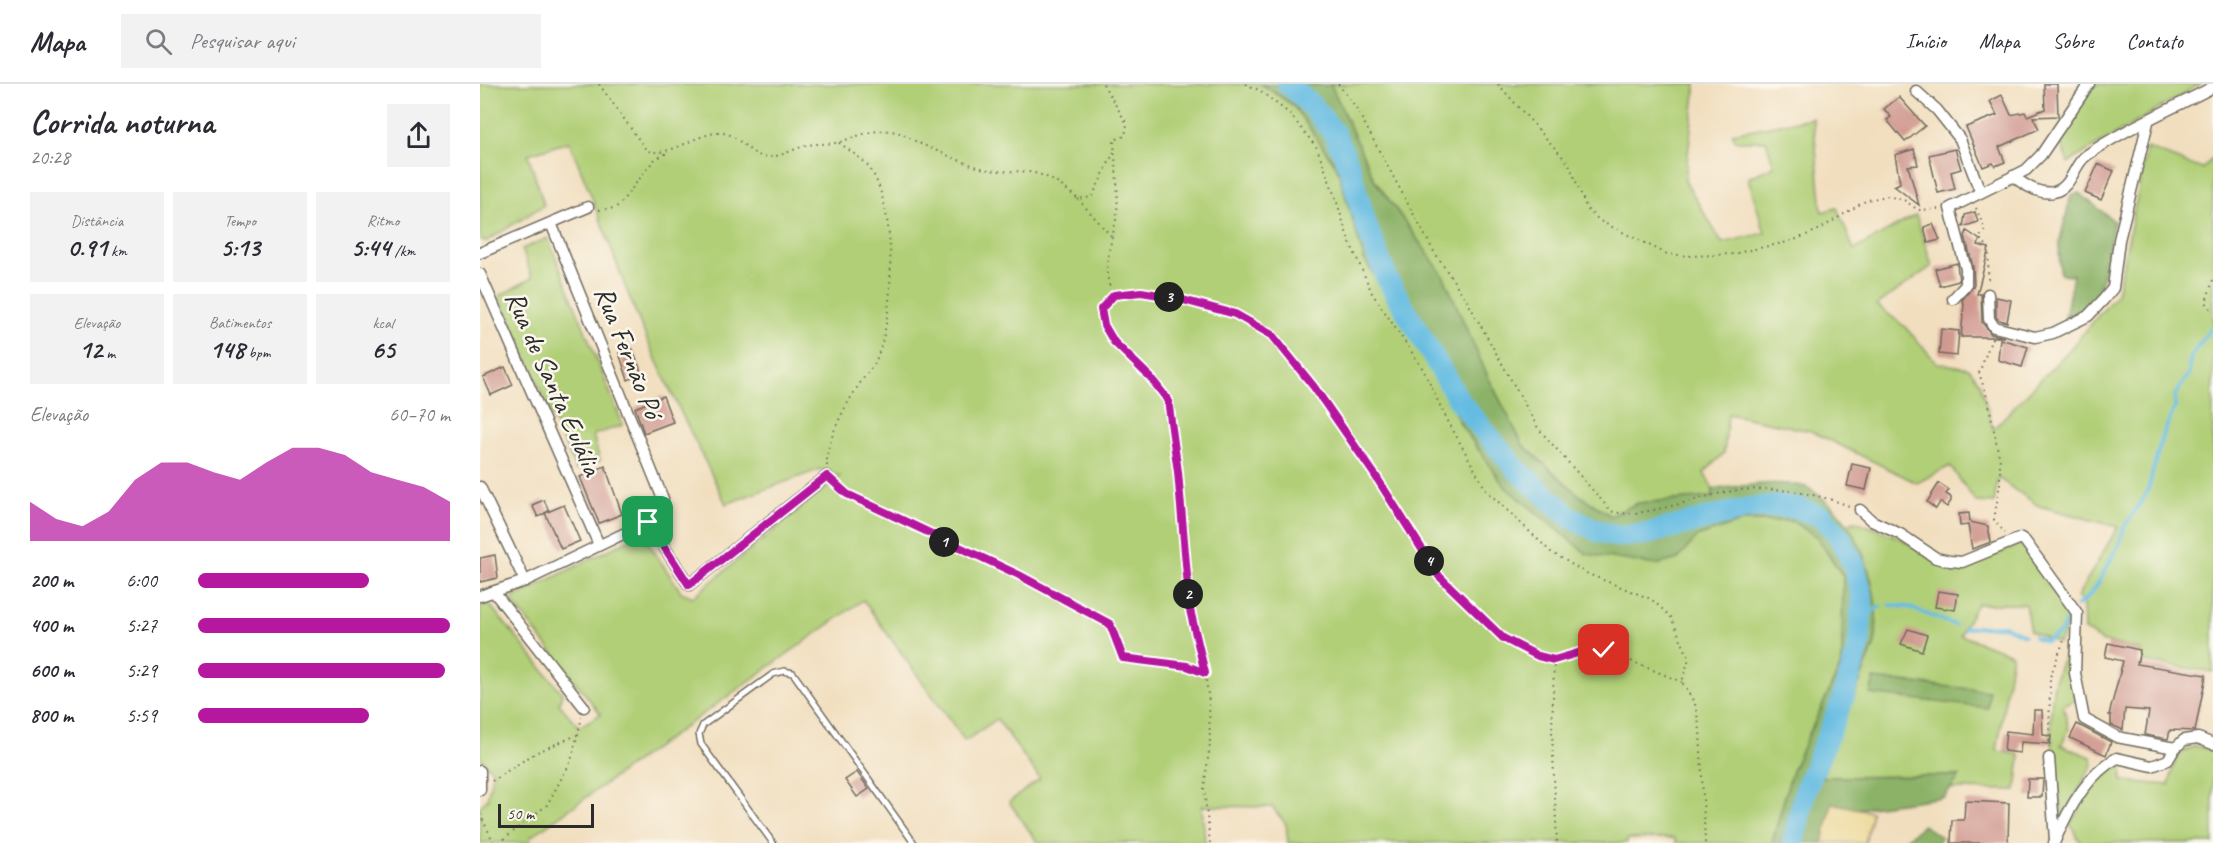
<!DOCTYPE html>
<html lang="pt">
<head>
<meta charset="utf-8">
<style>
  :root { --surface:#fff; --page:#f2f2f3; --text:#2b2b33; --muted:#7c7c81; --line:#e1e1e2; --accent:#b5179e }
  body { margin:0; font-family:Caveat,sans-serif; background:var(--page); color:var(--text); height:100vh; display:flex; flex-direction:column; font-size:22px; white-space:nowrap }
  * { box-sizing:border-box; margin:0 }
  p { font-size:20px; color:var(--muted) }
  .icon { flex:none; width:33px; height:33px; fill:none; stroke:currentColor; stroke-width:2; stroke-linecap:round; stroke-linejoin:round }
  .map { position:relative; flex:1; overflow:hidden }
  .details { display:flex; flex-direction:column; background:var(--surface); width:480px }
  .details>* { flex:none }
  .scale { position:absolute; left:18px; bottom:15px; width:96px; box-sizing:border-box; padding-left:6px; border:3px solid #2b2b2b; border-top:0; font-size:16px; line-height:21px; white-space:nowrap; color:#2b2b2b; -webkit-text-stroke:4px #fbf7ec; paint-order:stroke }
  .pin { position:absolute; display:grid; place-items:center; width:51px; height:51px; color:#fff; margin:-26px; border-radius:12px; box-shadow:0 3px 9px #0006 }
  .km { position:absolute; width:30px; height:30px; margin:-15px; border-radius:50%; background:#222; color:#fff; font-size:16px; line-height:30px; text-align:center }
  .round { display:grid; place-items:center; flex:none; width:63px; height:63px; border-radius:0px; background:var(--page) }
  .head { display:flex; align-items:center; justify-content:space-between; height:102px; padding:0 30px }
  h1 { font-size:33px; font-weight:600; line-height:45px }
  .stats { display:grid; grid-template-columns:repeat(3,1fr); gap:9px; height:102px; padding:6px 30px }
  .stats div { display:grid; align-content:center; border-radius:0px; background:var(--page); text-align:center }
  .stats b { font-size:26px; font-weight:600 }
  .stats small { font-size:16px; font-weight:400 }
  .stats p { font-size:16px }
  .chart { height:168px; padding:12px 30px }
  .chart p { display:flex; justify-content:space-between }
  .chart svg { width:100%; height:108px; margin-top:6px; fill:var(--accent); opacity:.7 }
  ul { padding:0 30px; list-style:none; font-size:20px }
  li { display:grid; grid-template-columns:96px 72px 1fr; align-items:center; height:45px }
  li i { height:15px; border-radius:8px; background:var(--accent) }
  header { display:flex; align-items:center; gap:36px; box-sizing:border-box; height:84px; padding:0 30px; background:var(--surface); border-bottom:2px solid var(--line) }
  header strong { font-size:28px }
  nav { display:flex; gap:33px; margin-inline-start:auto; font-size:21px }
  .search { width:420px; height:54px; background:var(--page); display:flex; align-items:center; gap:15px; box-sizing:border-box; padding:0 21px; border-radius:0px; color:var(--muted); font-size:22px }
  main { display:flex; flex:1; min-height:0 }
  .map>svg:first-child { display:block }
</style>
</head>
<body>
<header>
<strong>Mapa</strong>
<div class="search"><svg class="icon" aria-label="search" viewBox="0 0 24 24"><circle cx="10" cy="10" r="6"/><path d="M15 15l6 6"/></svg>Pesquisar aqui</div>
<nav><a>Início</a><a>Mapa</a><a>Sobre</a><a>Contato</a></nav>
</header>
<main>
<section class="details">
<div class="head"><div><h1>Corrida noturna</h1><p>20:28</p></div><a class="round"><svg class="icon" aria-label="share" viewBox="0 0 24 24"><path d="M12 15V3M7 8l5-5 5 5M5 13v7h14v-7"/></svg></a></div>
<div class="stats">
<div><p>Distância</p><b>0.91<small> km</small></b></div>
<div><p>Tempo</p><b>5:13</b></div>
<div><p>Ritmo</p><b>5:44<small> /km</small></b></div>
</div>
<div class="stats">
<div><p>Elevação</p><b>12<small> m</small></b></div>
<div><p>Batimentos</p><b>148<small> bpm</small></b></div>
<div><p>kcal</p><b>65</b></div>
</div>
<div class="chart"><p><span>Elevação</span>60–70 m</p>
<svg viewBox="0 0 160 44" preserveAspectRatio="none"><path d="M0 44V28L10 35L20 38L30 32L40 19L50 12L60 12L70 16L80 19L90 12L100 6L110 6L120 9L130 16L140 19L150 22L160 28V44z"/></svg>
</div>
<ul>
<li><b>200 m</b>6:00<i style="width:68%"></i></li>
<li><b>400 m</b>5:27<i style="width:100%"></i></li>
<li><b>600 m</b>5:29<i style="width:98%"></i></li>
<li><b>800 m</b>5:59<i style="width:68%"></i></li>
</ul>
</section>
<div class="map">
<svg width="1733" height="759" viewBox="0 0 1733 759">
  <rect width="100%" height="100%" fill="#fbf7ec"/>
  <filter id="ink" filterUnits="userSpaceOnUse"><feTurbulence type="fractalNoise" baseFrequency=".0167" numOctaves="2"/><feDisplacementMap in="SourceGraphic" scale="12" xChannelSelector="R" yChannelSelector="G"/><feConvolveMatrix kernelMatrix="1 2 1 2 8 2 1 2 1" color-interpolation-filters="sRGB"/></filter>
  <filter id="wash" filterUnits="userSpaceOnUse"><feTurbulence type="fractalNoise" baseFrequency=".008" numOctaves="4" result="noise"/><feDisplacementMap in="SourceGraphic" scale="24" xChannelSelector="R" yChannelSelector="G"/><feGaussianBlur stdDeviation="1.35" result="paint"/><feColorMatrix in="noise" values="0 0 0 0 0 0 0 0 0 0 0 0 0 0 0 0 0 1.4 0 .05"/><feComposite in="paint" operator="in"/></filter>
  <g filter="url(#wash)">
    <rect width="100%" height="100%" fill="#f1debe"/>
    <!-- green -->
    <g fill="#b1cf77" stroke="#6e7d51" stroke-width="1.5">
      <path d="M0 0H781L813 21 857 83 885 175 946 274 982 342 1025 403 1198 475 1216 453 1263 437H1312L1336 452 1363 492 1362 579 1312 687 1292 759H1196L1195 754 1147 755V759H808L806 740 792 723 722 722 725 759H558L529 718 560 695 517 635 485 657 383 516 49 754 52 759H0V722L7 716 13 688 0 673V522L9 520 82 609 79 620 99 643 121 630 33 519V514L158 451 164 453 201 508 213 513 360 392 340 385 246 420C218 362 188 305 163 246 136 184 117 120 89 58L48 70 64 121 7 157 0 156Z"/>
      <path d="M850 0H1216L1205 97 1242 159 1285 149 1268 94 1294 82 1286 57H1255L1252 49 1333 34 1342 128 1357 124 1374 166 1436 131 1452 182 1397 221 1425 243 1457 279 1489 284 1500 299 1513 345 1590 265 1637 210 1667 64 1722 85 1733 74V588L1664 578 1660 566 1621 557 1604 546 1603 519 1597 513 1638 443 1559 422 1518 394 1514 419 1496 418 1470 382 1437 399 1331 347 1248 330 1244 369 1224 389 1233 405V413L1158 419 1131 432 1099 411 1043 361 1007 291 963 191 894 95Z"/>
      <path d="M1612 0H1720L1588 79 1579 54Z"/>
      <path d="M68 154 143 341 113 351 120 377 96 386 19 212 52 194 42 165Z"/>
      <path d="M1375 437 1420 454 1468 484 1483 485 1541 460 1592 532 1579 559 1550 547 1545 520H1497L1480 551 1532 570 1517 667 1540 671 1536 706 1470 705 1479 692 1342 693 1395 559C1401 520 1387 473 1367 440Z"/>
      <path d="M1591 556 1596 616 1583 621 1589 646 1581 661 1611 673 1613 679 1585 731 1582 728C1576 691 1567 645 1573 608 1575 590 1583 573 1591 556Z"/>
      <path d="M1715 662 1733 666V759H1601L1590 740 1613 701 1633 682 1643 683 1642 697 1689 701C1695 680 1693 670 1715 662Z"/>
    </g>
    <!-- forest -->
    <g fill="#8cb268" stroke="#5c6e4a" stroke-width="1.5">
      <path d="M781 0 851 1 894 95 963 191 1007 291 1043 361 1099 411 1131 432 1158 419 1233 413V405C1260 403 1300 395 1326 403 1331 405 1337 410 1341 413 1382 441 1402 511 1395 559L1342 693 1480 692 1464 713 1376 725 1352 719 1343 759H1292L1312 687 1362 579 1363 492 1336 452 1312 437H1263L1217 453 1198 475 1176 481 1107 470 1025 403 982 342 946 274 884 175 857 83 813 21Z"/>
      <path d="M1599 109 1634 137 1618 214 1612 222 1585 234 1593 191 1580 190 1579 160 1591 111Z"/>
      <path d="M1394 595 1509 607 1508 624 1390 610Z"/>
      <path d="M1443 741 1461 753 1458 759H1421Z"/>
    </g>
    <!-- sand -->
    <path fill="#eeda9e" stroke="#8c8264" stroke-width="1.5" d="M1352 719 1392 728 1385 759H1343Z"/>
    <g fill="none" stroke-linecap="round" stroke-linejoin="round">
      <!-- stream -->
      <g stroke="#65bce2" stroke-width="4">
        <path d="M1410 521 1428 523 1475 541"/>
        <path d="M1597 522 1609 512 1619 498 1640 458 1644 443 1667 409 1682 353 1695 323V311L1709 290 1710 274 1730 245"/>
        <path d="M1382 535 1400 522"/>
        <path d="M1484 544 1524 542 1544 551"/>
        <path d="M1554 553 1566 557 1580 549 1589 532"/>
      </g>
      <!-- river -->
      <path stroke="#65bce2" stroke-width="22" d="M808 0 833 23 854 49 868 79 886 141 907 195 980 318 1037 386 1090 433 1118 447 1137 452 1165 450 1269 424 1298 422 1318 424 1343 433 1359 452 1374 481 1382 513 1379 562 1362 617 1325 707 1313 759"/>
    </g>
    <g id="blocks">
      <!-- building -->
      <g fill="#d0988f">
        <path d="M1564 0H1577L1578 32 1553 33 1559 45 1519 63 1525 78 1515 82 1513 79 1503 83 1486 43 1517 31 1510 17 1522 11 1531 31 1545 28 1547 32 1565 25Z"/>
        <path d="M1419 13 1445 42 1425 58 1407 36 1411 33 1404 25Z"/>
        <path d="M1434 65 1438 81 1428 82 1439 121 1414 102 1420 99 1415 71Z"/>
        <path d="M1475 65 1481 85 1471 88 1475 105 1458 109 1449 71Z"/>
        <path d="M1618 80 1634 87 1621 116 1605 109Z"/>
        <path d="M1495 128 1498 138 1483 143 1485 131Z"/>
        <path d="M1453 140 1460 156 1448 159 1444 143Z"/>
        <path d="M1487 147 1500 156 1498 161 1509 164 1497 210H1501L1502 238 1511 250 1524 253H1481L1484 220 1482 216 1494 201 1493 183 1485 152Z"/>
        <path d="M1477 179 1479 197 1460 202 1455 185Z"/>
        <path d="M1516 213 1531 216 1527 238 1519 236 1516 233Z"/>
        <path d="M1461 245 1479 247 1477 272 1459 270Z"/>
        <path d="M1520 255 1548 263 1542 283 1518 276Z"/>
        <path d="M152 264 162 290 148 296 139 269Z"/>
        <path d="M25 283 33 301 11 311 3 293Z"/>
        <path d="M183 312 193 338 164 349 155 324Z"/>
        <path d="M1372 380 1391 384 1386 406 1367 402Z"/>
        <path d="M125 382 142 430 119 439 100 393Z"/>
        <path d="M1459 399 1469 406 1466 410 1471 413V417L1467 423 1460 418 1456 425 1447 418Z"/>
        <path d="M64 416 69 427 58 433 52 421Z"/>
        <path d="M84 421 100 457 81 465 65 429Z"/>
        <path d="M1489 429 1490 438 1508 442 1511 458 1492 465 1488 441 1480 442 1479 430Z"/>
        <path d="M15 471 18 494 0 498V474Z"/>
        <path d="M1458 507 1478 510 1475 526 1455 523Z"/>
        <path d="M1428 545 1447 551 1442 567 1421 560Z"/>
        <path d="M1628 559 1660 566 1657 580 1726 591 1715 647 1690 646 1688 655 1665 651 1669 627 1645 625 1643 646 1631 641V631H1629L1643 577 1625 573Z"/>
        <path d="M1554 626H1562L1563 651 1571 652 1570 660 1541 658 1540 669 1524 667 1526 647 1553 650Z"/>
        <path d="M1597 640 1631 658 1626 671 1590 654Z"/>
        <path d="M377 688 389 705 377 713 365 696Z"/>
        <path d="M1548 695H1563L1562 713H1547Z"/>
        <path d="M1485 717 1529 719 1528 759H1471L1472 736H1484Z"/>
      </g>
    </g>
  </g>
  <g filter="url(#ink)">
    <use href="#blocks" fill-opacity="0" stroke="#706a5e" stroke-width="1.5"/>
    <g fill="none" stroke-linecap="round" stroke-linejoin="round">
      <!-- lane casing -->
      <g stroke="#706a5e" stroke-width="8">
        <path id="lane" d="M293 759 221 660 219 650 223 641 293 590 304 587 313 589 434 759"/>
      </g>
      <!-- street casing -->
      <g stroke="#706a5e" stroke-width="13">
        <g id="street">
          <path d="M1436 7 1457 26 1480 55 1500 107"/>
          <path d="M1533 92C1544 101 1559 111 1574 108 1593 103 1593 80 1607 71 1644 45 1692 25 1733 3"/>
          <path d="M0 169 108 123"/>
          <path d="M0 190 119 461"/>
          <path d="M1508 210 1509 235 1514 243 1555 253 1573 249 1608 232 1624 215 1633 204 1639 156 1668 38"/>
          <path d="M1473 215 1486 201V185L1470 124 1546 86 1561 71 1609 0"/>
          <path d="M0 403 45 497"/>
          <path d="M1380 426 1392 437 1420 450 1456 474 1470 477 1482 478 1541 454 1545 457 1597 529 1595 589 1604 635 1637 653 1695 664"/>
          <path d="M168 438 209 501 347 392"/>
          <path d="M14 508 104 623"/>
          <path d="M0 512 45 497 168 438 179 427 183 415 71 139"/>
          <path d="M1569 674 1575 756"/>
          <path d="M0 687V706"/>
          <path d="M1574 759C1587 727 1606 691 1637 674L1672 682 1688 676 1695 664 1704 656 1718 654 1733 660"/>
        </g>
      </g>
      <!-- path -->
      <g stroke="#706a5e" stroke-width="2" stroke-dasharray="1.5 4.5" stroke-linecap="butt">
        <path d="M119 0 167 67C194 73 214 49 240 49 259 48 268 73 288 73 301 73 315 64 328 61 338 59 349 61 359 58 373 54 385 48 399 47 420 45 424 52 441 60 460 68 481 78 501 84 523 91 542 83 564 92 576 97 587 106 598 115L612 113 634 68"/>
        <path d="M623 0 647 40 645 52 634 56C635 80 639 105 637 128 635 152 618 187 634 211"/>
        <path d="M765 0 779 6 810 30 837 64 855 112 868 154 892 209 943 285 963 328 1006 406 1071 468 1108 490 1171 515 1191 533 1209 574 1202 598 1215 620 1220 646 1225 759"/>
        <path d="M858 0 875 22 953 166 987 217 1058 344 1131 427C1158 438 1228 408 1261 406 1296 403 1337 409 1369 422"/>
        <path d="M1018 0 1089 80 1107 125 1120 137 1187 170 1212 172 1252 170 1312 157 1338 146 1387 116 1407 112 1424 116 1438 126 1458 125"/>
        <path d="M598 115 631 152"/>
        <path d="M1496 124 1505 146 1499 154 1509 164 1508 198"/>
        <path d="M119 126 135 124 140 120 174 76 187 69"/>
        <path d="M1733 196 1726 218 1733 228"/>
        <path d="M1512 254 1499 289 1508 316 1520 377V400L1514 436 1525 449"/>
        <path d="M347 382C345 356 368 316 383 295 387 288 394 283 396 276 415 233 417 129 392 88 385 76 370 67 358 58"/>
        <path d="M355 400 367 410 539 491 617 532 630 540 637 551 643 574 707 582 725 589"/>
        <path d="M1074 576 1072 648 1077 759"/>
        <path d="M1569 664 1570 593 1584 556"/>
        <path d="M12 697 55 669 97 651"/>
        <path d="M0 730 14 759"/>
        <path d="M19 759 67 721 91 677 102 633"/>
        <path d="M730 759 724 704 730 660 729 618 725 589 710 526 693 340 688 316 671 293 634 258 624 241 622 225 634 211 661 208 692 214 755 230 792 251 834 303 895 391 959 492 1023 554 1058 572 1074 576 1098 569 1124 566 1202 598"/>
      </g>
      <!-- lane -->
      <use href="#lane" stroke="#fff" stroke-width="5"/>
      <!-- street -->
      <use href="#street" stroke="#fff" stroke-width="10"/>
    </g>
  </g>
  <g fill="none" stroke-linecap="round" stroke-linejoin="round" filter="url(#ink)">
    <!-- route casing -->
    <g stroke="#fff" stroke-width="12">
      <path id="route" d="M168 438 209 501 347 392 367 410 539 491 630 540 643 574 707 582 725 589 710 526 698 388 688 316 670 293 634 258 624 241 621 225 634 211 661 208 692 213 755 230 792 251 834 303 895 391 959 492 1023 554 1058 572 1074 576 1098 569 1124 566"/>
    </g>
    <!-- route -->
    <use href="#route" stroke="#b5179e" stroke-width="8"/>
  </g>
  <g text-anchor="middle" dominant-baseline="central" stroke-width="5" stroke-linejoin="round" paint-order="stroke">
    <!-- street labels -->
    <g font-size="28" fill="#2b2b2b" stroke="#fbf7ec">
      <text transform="translate(149 268) rotate(68)">Rua Fernão Pó</text>
      <text transform="translate(74 299) rotate(66)">Rua de Santa Eulália</text>
    </g>
  </g>
</svg>
<div class="scale">50 m</div>
<div class="pin" style="left:168px;top:438px;background:#1e9e55"><svg class="icon" aria-label="arrive" viewBox="0 0 24 24"><path d="M6 21V4h12l-3 4 3 4H6"/></svg></div>
<div class="pin" style="left:1124px;top:566px;background:#d93025"><svg class="icon" aria-label="check" viewBox="0 0 24 24"><path d="M5 12l5 5 9-10"/></svg></div>
<b class="km" style="left:464px;top:458px">1</b>
<b class="km" style="left:708px;top:510px">2</b>
<b class="km" style="left:689px;top:213px">3</b>
<b class="km" style="left:949px;top:477px">4</b>
</div>
</main>
</body>
</html>
